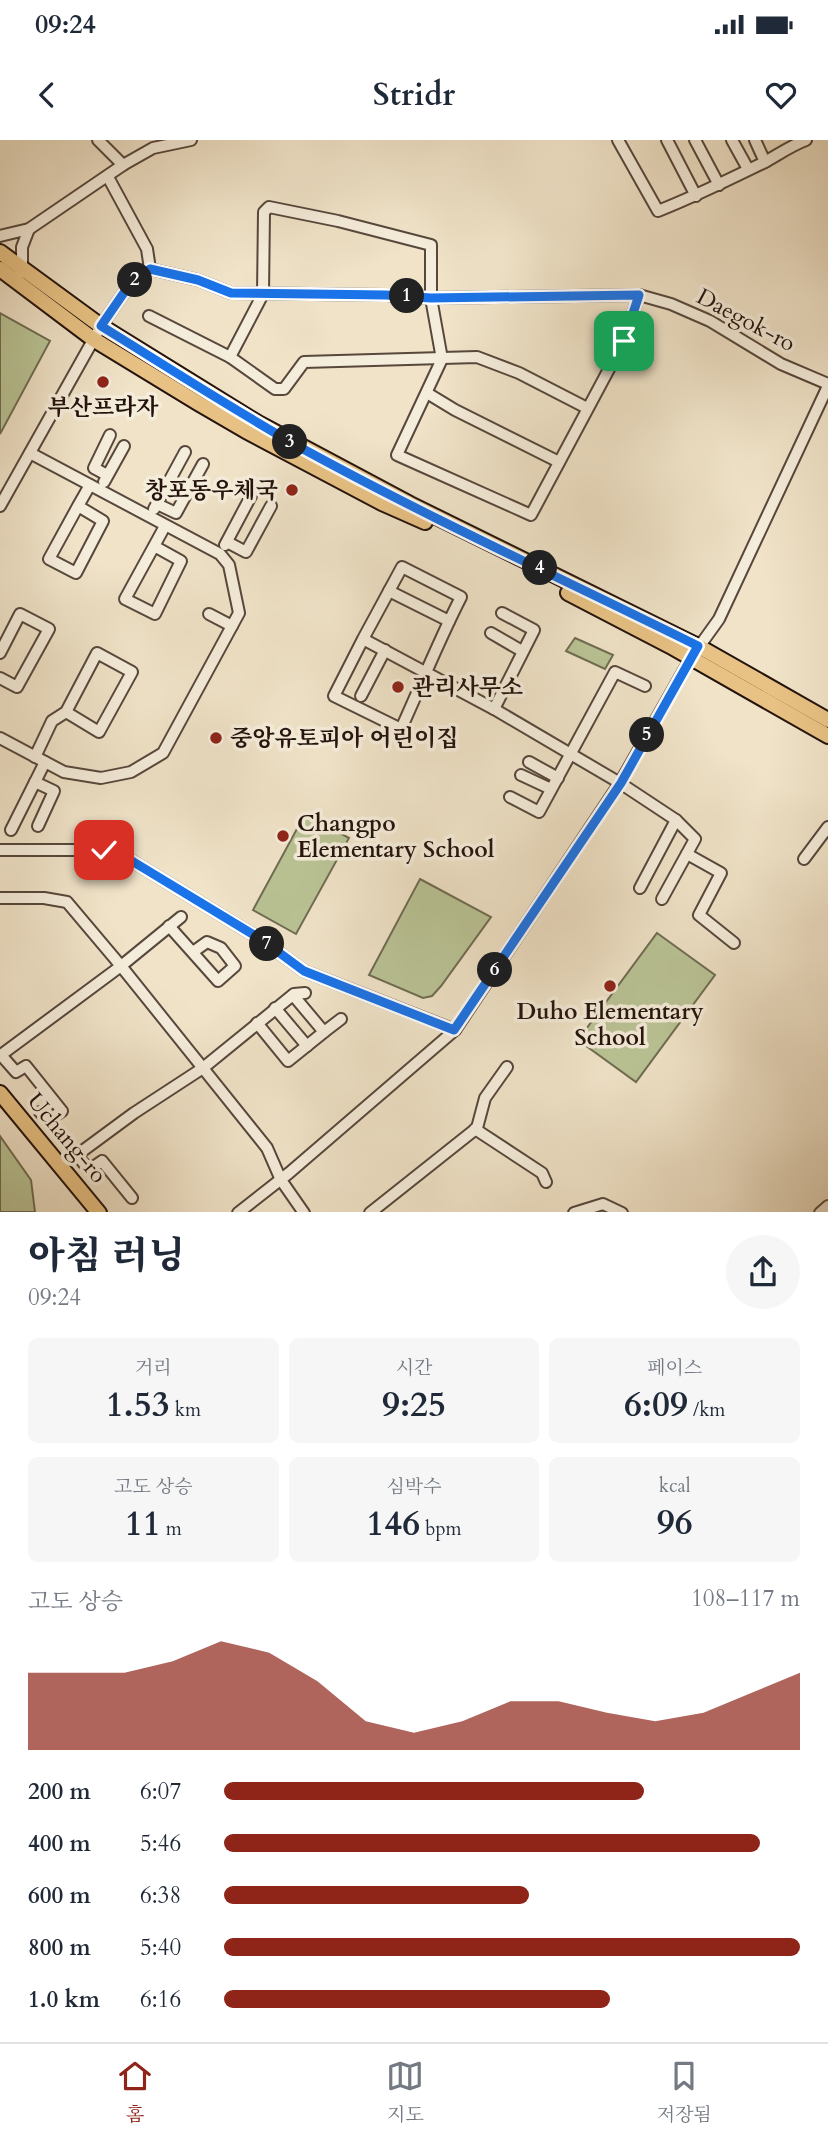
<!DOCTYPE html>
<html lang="ko">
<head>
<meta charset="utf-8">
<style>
  :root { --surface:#fff; --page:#f6f6f7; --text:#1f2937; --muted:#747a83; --line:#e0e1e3; --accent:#8f2418 }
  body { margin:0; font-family:Cardo,"Noto Serif KR",serif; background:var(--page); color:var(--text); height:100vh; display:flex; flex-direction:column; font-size:26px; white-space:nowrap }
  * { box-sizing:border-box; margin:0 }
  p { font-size:23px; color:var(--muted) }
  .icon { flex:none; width:38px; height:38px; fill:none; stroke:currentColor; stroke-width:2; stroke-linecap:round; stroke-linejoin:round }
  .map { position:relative; height:1072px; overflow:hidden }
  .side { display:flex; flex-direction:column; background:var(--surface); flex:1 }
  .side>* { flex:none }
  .pin { position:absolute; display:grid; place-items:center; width:60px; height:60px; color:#fff; margin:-30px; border-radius:14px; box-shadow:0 4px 10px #0006 }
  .km { position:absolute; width:35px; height:35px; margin:-18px; border-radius:50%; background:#222; color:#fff; font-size:19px; line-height:35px; text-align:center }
  .round { display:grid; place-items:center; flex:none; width:74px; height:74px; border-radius:37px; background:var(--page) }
  .overview { display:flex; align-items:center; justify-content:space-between; height:119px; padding:0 28px }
  h1 { font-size:38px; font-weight:800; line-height:52px }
  .metrics { display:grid; grid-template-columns:repeat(3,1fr); gap:10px; height:119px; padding:7px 28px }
  .metrics div { display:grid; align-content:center; border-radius:10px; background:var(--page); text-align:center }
  .metrics b { font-size:35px; font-weight:800 }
  .metrics small { font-size:19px; font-weight:400 }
  .metrics p { font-size:19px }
  .chart { height:196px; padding:14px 28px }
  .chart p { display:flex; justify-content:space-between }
  .chart svg { width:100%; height:126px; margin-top:7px; fill:var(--accent); opacity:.7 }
  ul { padding:0 28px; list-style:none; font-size:23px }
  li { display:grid; grid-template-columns:112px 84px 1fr; align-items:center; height:52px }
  li i { height:18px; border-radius:9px; background:var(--accent) }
  .status { display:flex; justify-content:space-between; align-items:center; height:49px; padding:0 35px; background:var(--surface); direction:ltr }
  .status svg { height:19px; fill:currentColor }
  header { display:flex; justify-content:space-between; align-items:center; height:91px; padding:0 28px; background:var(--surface); font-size:32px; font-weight:800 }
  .menu { display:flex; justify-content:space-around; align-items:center; height:98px; border-top:2px solid var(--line); background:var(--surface); font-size:19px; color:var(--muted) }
  .menu a { display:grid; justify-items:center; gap:4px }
  .menu .active { color:var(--accent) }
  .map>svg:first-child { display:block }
</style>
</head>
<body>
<div class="status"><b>09:24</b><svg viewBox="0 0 49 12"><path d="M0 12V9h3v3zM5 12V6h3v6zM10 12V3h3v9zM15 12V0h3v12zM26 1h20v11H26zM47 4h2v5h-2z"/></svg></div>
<header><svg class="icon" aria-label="back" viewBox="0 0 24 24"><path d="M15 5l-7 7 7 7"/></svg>Stridr<svg class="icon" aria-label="heart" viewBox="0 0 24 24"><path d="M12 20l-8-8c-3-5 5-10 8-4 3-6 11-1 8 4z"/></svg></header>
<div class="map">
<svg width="828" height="1073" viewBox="0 0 828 1073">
  <rect width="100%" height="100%" fill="#f0e3c8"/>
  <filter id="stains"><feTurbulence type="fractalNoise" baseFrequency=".00286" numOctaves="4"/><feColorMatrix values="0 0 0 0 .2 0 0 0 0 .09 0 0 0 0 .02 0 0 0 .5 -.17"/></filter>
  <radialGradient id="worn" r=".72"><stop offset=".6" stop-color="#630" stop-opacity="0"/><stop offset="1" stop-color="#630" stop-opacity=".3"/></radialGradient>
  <!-- green -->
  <g fill="#bac496" stroke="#6f6c52" stroke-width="2">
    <path d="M0 173 50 201 0 294Z"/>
    <path d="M575 498 613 515 605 529 566 511Z"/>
    <path d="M305 674 349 698 296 794 253 770Z"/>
    <path d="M420 739 491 777 441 846 432 856 423 858 369 835Z"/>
    <path d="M657 793 715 835 636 942 578 900Z"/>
    <path d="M0 996 31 1040 35 1072H0Z"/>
  </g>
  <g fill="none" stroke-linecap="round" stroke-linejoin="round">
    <!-- minor casing -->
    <g stroke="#57473c" stroke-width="14">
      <g id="minor">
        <path d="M98 0 123 25"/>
        <path d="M618 0 658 71C694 57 728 40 763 23 778 15 790 6 806 0"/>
        <path d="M667 0 696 56"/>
        <path d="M695 0 719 45"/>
        <path d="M732 0 748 29"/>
        <path d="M755 0 765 22"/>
        <path d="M108 37 147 109 150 129"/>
        <path d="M0 96 29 89 123 25 153 8 191 0"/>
        <path d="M20 133 22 130V107L29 89"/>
        <path d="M149 176 230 217 275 249H284L304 222 477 217 519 233 587 268"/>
        <path d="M230 217 263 154 264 72 269 67 338 81 431 105V158L442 219 397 315 531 375 624 201 639 155"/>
        <path d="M427 253 455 270 559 322"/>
        <path d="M107 335 94 328 110 295"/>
        <path d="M104 342 124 306"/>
        <path d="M157 364 176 373 203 324"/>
        <path d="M0 366 101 186 132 141 150 129 198 140 231 153 386 155 431 158 639 155 671 164 710 181 781 224 828 244"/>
        <path d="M78 366 49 419 76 433 103 381 78 366 90 345"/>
        <path d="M154 369 185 312"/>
        <path d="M227 402 246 412 271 366"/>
        <path d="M225 405 251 356"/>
        <path d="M154 406 181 421 155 474 125 459 165 386"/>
        <path d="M389 451 449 481"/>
        <path d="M209 474 232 486"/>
        <path d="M491 493 522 511"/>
        <path d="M363 499 402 427 461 457C439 500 421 545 401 589L334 556 363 499 494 569 620 643 676 680 640 748"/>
        <path d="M0 513 20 474 49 489 17 547 0 538"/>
        <path d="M361 556 385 510"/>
        <path d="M494 569 534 490 502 473"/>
        <path d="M0 598 64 632 101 638 131 632 163 613 239 473 229 425 220 414 30 313"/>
        <path d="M35 617 52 581 66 572 99 592 132 532 97 513 66 572"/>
        <path d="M529 622 558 638"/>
        <path d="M521 635 551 649"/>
        <path d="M35 642 54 651 38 686"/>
        <path d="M510 657 539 672 615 532 645 546"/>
        <path d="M11 690 45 622"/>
        <path d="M0 710H104L127 718 262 800 304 831 455 890"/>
        <path d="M687 714 721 733 699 775 734 803"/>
        <path d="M804 719 828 687"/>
        <path d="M0 758H44L67 762 121 826 267 1008 281 1040 304 1073"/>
        <path d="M662 759 695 699 676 680"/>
        <path d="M169 786 218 841 235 826 221 808 207 802 193 812"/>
        <path d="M293 855 324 892 341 879"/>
        <path d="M275 868 307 906"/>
        <path d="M257 883 288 921 324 892"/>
        <path d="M40 972 48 980 62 971 26 926 16 932 1 915 121 826 181 777"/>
        <path d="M475 989 542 1033 546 1042"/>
        <path d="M132 1058 102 1021 89 1030 77 1015 134 973 203 928 294 854 305 853"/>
        <path d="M238 1073 289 1033 455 890 620 643 691 518 719 479 828 246"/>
        <path d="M370 1073 477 988 485 958 507 927"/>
        <path d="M574 1073 603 1064 622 1073"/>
        <path d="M820 1073 828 1066"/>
      </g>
    </g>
    <!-- major casing -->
    <g stroke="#24130d" stroke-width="18">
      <g id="major">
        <path d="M0 112 101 186 258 283 410 364 698 506 828 580"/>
        <path d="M0 129 93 199 198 263 246 291 382 363 425 382"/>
        <path d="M568 453 670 506 828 596"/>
        <path d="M0 953 99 1073"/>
      </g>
    </g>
    <!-- minor -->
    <use href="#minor" stroke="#f5eddb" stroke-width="10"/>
    <!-- major -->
    <use href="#major" stroke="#e8c284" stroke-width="14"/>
  </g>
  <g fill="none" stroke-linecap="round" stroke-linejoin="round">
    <!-- route casing -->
    <g stroke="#fff" stroke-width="14">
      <path id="route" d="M104 710 127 718 262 800 304 831 454 890 621 643 698 506C567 441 433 380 305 310 235 271 169 228 101 186L132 141 150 129 198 140 231 153 386 155 431 158 639 155 624 201"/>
    </g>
    <!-- route -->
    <use href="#route" stroke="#1a73e8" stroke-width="9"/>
  </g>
  <!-- markers -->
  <g fill="#8f2418" stroke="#f5eddb" stroke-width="2.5">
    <circle cx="103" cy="242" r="7"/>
    <circle cx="292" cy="350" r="7"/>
    <circle cx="398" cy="547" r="7"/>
    <circle cx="216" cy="598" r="7"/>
    <circle cx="283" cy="696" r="7"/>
    <circle cx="610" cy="846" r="7"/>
  </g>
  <g text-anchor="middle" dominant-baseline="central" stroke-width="7" stroke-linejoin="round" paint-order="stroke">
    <!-- street labels -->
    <g font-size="23" fill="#24130d" stroke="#f5eddb">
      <text transform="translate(746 180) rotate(28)">Daegok-ro</text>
      <text transform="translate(67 998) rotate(50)">Uchang-ro</text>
    </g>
    <!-- poi labels -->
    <g font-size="23" font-weight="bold" fill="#24130d" stroke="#f5eddb" text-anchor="start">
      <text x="103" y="267" text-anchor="middle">부산프라자</text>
      <text x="278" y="350" text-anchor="end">창포동우체국</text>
      <text x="412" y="547">관리사무소</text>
      <text x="230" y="598">중앙유토피아 어린이집</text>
      <text x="297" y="683">Changpo<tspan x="297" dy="26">Elementary School</tspan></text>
      <text x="610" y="871" text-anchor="middle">Duho Elementary<tspan x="610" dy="26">School</tspan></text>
    </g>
  </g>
  <rect width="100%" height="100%" filter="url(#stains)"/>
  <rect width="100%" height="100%" fill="url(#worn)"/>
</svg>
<div class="pin" style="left:624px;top:201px;background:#1e9e55"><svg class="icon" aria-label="arrive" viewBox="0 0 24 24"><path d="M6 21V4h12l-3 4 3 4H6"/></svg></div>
<div class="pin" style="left:104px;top:710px;background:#d93025"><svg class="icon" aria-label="check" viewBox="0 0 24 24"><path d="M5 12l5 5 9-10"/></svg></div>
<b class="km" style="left:407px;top:156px">1</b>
<b class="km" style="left:135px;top:140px">2</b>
<b class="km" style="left:290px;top:302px">3</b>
<b class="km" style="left:540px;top:428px">4</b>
<b class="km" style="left:647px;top:595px">5</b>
<b class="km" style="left:495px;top:830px">6</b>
<b class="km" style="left:267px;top:804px">7</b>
</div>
<section class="side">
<div class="overview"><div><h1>아침 러닝</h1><p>09:24</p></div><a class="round"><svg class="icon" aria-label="share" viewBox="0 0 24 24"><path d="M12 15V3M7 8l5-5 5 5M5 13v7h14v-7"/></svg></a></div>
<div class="metrics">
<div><p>거리</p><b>1.53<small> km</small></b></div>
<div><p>시간</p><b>9:25</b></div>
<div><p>페이스</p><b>6:09<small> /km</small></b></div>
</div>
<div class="metrics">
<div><p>고도 상승</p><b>11<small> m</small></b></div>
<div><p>심박수</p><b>146<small> bpm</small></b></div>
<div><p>kcal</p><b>96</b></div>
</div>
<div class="chart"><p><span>고도 상승</span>108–117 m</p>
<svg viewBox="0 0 160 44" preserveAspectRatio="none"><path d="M0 44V17L10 17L20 17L30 13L40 6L50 10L60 20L70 34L80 38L90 34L100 27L110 27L120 31L130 34L140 31L150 24L160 17V44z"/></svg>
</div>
<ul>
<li><b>200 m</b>6:07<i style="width:73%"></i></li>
<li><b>400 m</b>5:46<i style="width:93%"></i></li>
<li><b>600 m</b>6:38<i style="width:53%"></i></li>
<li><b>800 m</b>5:40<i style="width:100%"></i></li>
<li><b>1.0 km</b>6:16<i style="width:67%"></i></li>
</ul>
</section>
<nav class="menu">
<a class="active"><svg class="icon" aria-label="home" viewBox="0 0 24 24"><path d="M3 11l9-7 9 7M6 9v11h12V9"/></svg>홈</a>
<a><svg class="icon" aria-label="map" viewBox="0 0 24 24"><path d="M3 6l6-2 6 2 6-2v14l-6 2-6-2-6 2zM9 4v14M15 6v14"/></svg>지도</a>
<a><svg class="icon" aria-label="saved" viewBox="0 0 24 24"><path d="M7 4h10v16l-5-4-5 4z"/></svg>저장됨</a>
</nav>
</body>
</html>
